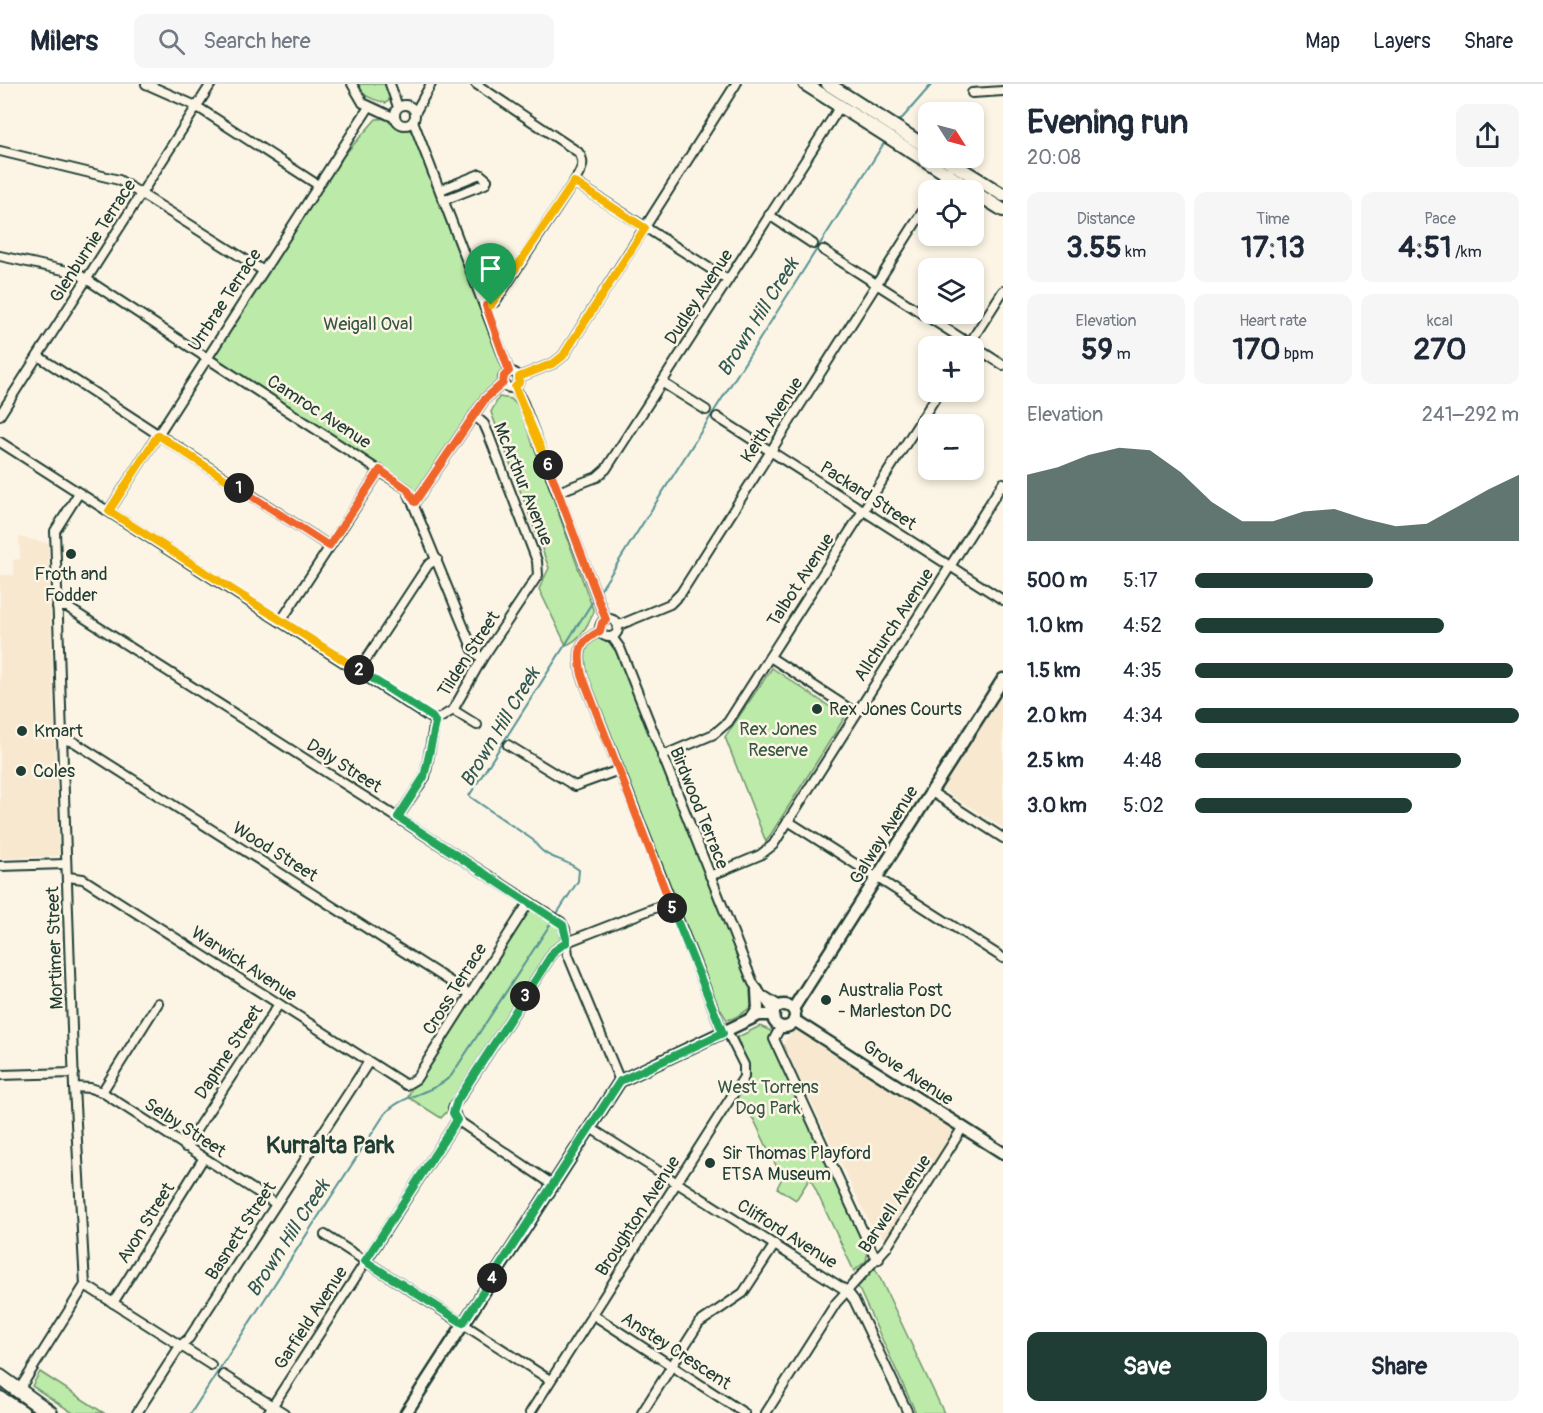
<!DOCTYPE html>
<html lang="en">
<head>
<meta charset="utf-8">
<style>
  :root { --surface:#fff; --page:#f6f6f7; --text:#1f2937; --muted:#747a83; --line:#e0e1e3; --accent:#1f3d34 }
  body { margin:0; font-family:Pangolin,sans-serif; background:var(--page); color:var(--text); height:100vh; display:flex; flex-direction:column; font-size:22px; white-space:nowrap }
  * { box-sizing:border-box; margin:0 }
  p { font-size:20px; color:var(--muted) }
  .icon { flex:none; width:33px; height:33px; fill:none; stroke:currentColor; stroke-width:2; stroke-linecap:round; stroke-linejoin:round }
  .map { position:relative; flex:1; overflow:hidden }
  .details { display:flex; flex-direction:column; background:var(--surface); width:540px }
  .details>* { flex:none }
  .needle { width:39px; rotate:126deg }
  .fabs { position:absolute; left:918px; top:18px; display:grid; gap:12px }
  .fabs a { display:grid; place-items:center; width:66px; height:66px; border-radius:12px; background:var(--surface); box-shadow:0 3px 9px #0003; font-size:30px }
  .pin { position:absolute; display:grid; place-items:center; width:51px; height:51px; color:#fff; margin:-62px -26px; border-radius:50% 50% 50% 0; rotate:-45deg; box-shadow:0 0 6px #0007 }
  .pin .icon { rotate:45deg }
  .km { position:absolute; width:30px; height:30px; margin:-15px; border-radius:50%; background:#222; color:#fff; font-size:16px; line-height:30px; text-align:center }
  .round { display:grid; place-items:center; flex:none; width:63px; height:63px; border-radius:12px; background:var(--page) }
  .overview { display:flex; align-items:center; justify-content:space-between; height:102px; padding:0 24px }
  h1 { font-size:33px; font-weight:700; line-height:45px }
  .figures { display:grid; grid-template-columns:repeat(3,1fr); gap:9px; height:102px; padding:6px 24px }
  .figures div { display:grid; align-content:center; border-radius:12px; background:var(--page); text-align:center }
  .figures b { font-size:30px; font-weight:700 }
  .figures small { font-size:16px; font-weight:400 }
  .figures p { font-size:16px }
  .chart { height:168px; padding:12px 24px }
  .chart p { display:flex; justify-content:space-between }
  .chart svg { width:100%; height:108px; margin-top:6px; fill:var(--accent); opacity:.7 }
  .cta { display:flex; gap:12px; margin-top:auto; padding:12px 24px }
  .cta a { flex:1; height:69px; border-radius:12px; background:var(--accent); color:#fff; font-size:24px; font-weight:700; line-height:69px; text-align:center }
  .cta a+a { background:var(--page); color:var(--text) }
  ul { padding:0 24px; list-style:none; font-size:20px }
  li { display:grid; grid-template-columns:96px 72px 1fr; align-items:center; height:45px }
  li i { height:15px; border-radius:8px; background:var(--accent) }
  header { display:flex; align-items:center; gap:36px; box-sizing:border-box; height:84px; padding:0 30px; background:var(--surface); border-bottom:2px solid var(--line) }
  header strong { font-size:28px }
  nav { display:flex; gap:33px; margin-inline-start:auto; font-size:21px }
  .search { width:420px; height:54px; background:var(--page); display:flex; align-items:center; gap:15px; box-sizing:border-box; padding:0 21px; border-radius:12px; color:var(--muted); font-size:22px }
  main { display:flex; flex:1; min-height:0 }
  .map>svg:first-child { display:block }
</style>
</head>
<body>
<header>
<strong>Milers</strong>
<div class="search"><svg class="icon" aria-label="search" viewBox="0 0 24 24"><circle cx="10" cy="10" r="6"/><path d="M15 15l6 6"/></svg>Search here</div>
<nav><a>Map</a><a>Layers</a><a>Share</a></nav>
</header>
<main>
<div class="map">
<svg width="1003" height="1329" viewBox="0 0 1003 1329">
  <rect width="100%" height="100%" fill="#fcf5e5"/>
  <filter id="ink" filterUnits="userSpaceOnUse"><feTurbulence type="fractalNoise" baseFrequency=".0167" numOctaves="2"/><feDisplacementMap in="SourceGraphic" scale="12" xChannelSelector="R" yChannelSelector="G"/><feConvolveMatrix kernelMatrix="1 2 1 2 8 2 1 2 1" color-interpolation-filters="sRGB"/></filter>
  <g filter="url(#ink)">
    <!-- built -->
    <g fill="#f8e8d0">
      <path d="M19 453 48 459 59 772 0 774V491H14L13 476 20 475Z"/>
      <path d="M1003 608V744L941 705Z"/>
      <path d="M795 943 951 1040 954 1047 887 1154 875 1150 783 960Z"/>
    </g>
    <!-- green -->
    <g fill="#bceaa8" stroke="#6e946e" stroke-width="1.5">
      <path d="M357 0H386L390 15 386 19C373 15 362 13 357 0Z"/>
      <path d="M395 34 420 55 509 287 504 292 503 299 485 315 415 418 407 405 207 273 318 101 376 35Z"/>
      <path d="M499 313 511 315 521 325 594 528C587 542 581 556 566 561L539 505 549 484 491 328Z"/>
      <path d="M597 554 610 559 616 568 757 916C749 926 739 933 727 936L715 917 588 596C586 580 580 562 597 554Z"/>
      <path d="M772 584 845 633 766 758 725 653Z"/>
      <path d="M529 818 563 841 567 858 554 867 457 1017 441 1034 408 1013 416 995Z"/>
      <path d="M760 942 773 948 772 962 868 1167 866 1177 854 1187 810 1094 796 1116 777 1104 782 1094 754 1036 735 1014C756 982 745 986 738 953Z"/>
      <path d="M875 1184 880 1194 944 1329H916L858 1203Z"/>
      <path d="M40 1288 104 1329H73L32 1302Z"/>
    </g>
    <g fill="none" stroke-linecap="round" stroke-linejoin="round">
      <!-- stream -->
      <g stroke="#549193" stroke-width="2">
        <path d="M898 39 932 0"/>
        <path d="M598 510 886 56"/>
        <path d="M556 831 578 797 579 786C561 772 546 777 533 756L469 712 595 514"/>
        <path d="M191 1329 384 1031C401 1010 431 1011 451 992L553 836"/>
      </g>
      <!-- street casing -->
      <g stroke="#1f3d34" stroke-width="12">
        <g id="street">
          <path d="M146 0 196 22 318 101"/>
          <path d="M352 0 363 19 395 34"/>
          <path d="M390 0 398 23"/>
          <path d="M476 0 578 68C587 79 580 88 574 98L495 218 486 222"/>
          <path d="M972 9 1003 7"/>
          <circle cx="405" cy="31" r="10"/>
          <path d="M415 29 431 0"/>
          <path d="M413 37 509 287"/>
          <path d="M0 67 119 96 262 186"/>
          <path d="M574 98 728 196"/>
          <path d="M440 106 480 90 487 96 485 100 444 116"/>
          <path d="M936 106 948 87"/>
          <path d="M769 131 813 160"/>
          <path d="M823 166 1003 281"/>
          <path d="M0 172 77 189 407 405 473 566 482 575"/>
          <path d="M968 262 1003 207"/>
          <path d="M38 272 329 462"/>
          <circle cx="511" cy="296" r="8"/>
          <path d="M519 293 554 279 563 272 736 0"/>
          <path d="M663 299 706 326"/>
          <path d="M515 303 523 319 606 536"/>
          <path d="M0 331 211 0"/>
          <path d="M717 333 1003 516"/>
          <path d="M0 358 435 637"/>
          <path d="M558 408 597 393 606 385 841 21"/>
          <path d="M415 418 485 315 503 299"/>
          <path d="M109 427 369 23"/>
          <path d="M57 523H67L561 838 565 845 568 871 620 997"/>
          <circle cx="609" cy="544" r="9"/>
          <path d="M281 537 380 386"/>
          <path d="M617 542 670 520 681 509 928 119"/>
          <path d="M600 547C578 558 577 568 582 591L723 949"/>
          <path d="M612 553 620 564 753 899 774 928"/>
          <path d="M770 573 856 629"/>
          <path d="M359 586 428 481 437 475"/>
          <path d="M453 626 477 641"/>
          <path d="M62 655 74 658 470 910"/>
          <path d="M508 661 575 702 619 686"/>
          <path d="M662 672 714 650 728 638 939 308"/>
          <path d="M930 707 1003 754"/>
          <path d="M398 733 425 693 435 637 453 626 482 575 538 491 537 477 488 349 484 340 474 331"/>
          <path d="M788 737 1003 874"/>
          <path d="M0 782 66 780"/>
          <path d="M710 792 760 771 773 761 1003 399"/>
          <path d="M68 793 83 795 406 1001 416 995 529 818"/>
          <path d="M766 913 780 922"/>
          <path d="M781 942 774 955 872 1167 879 1175"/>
          <path d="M0 991 74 989"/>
          <path d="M74 1003 90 1004 102 1008 276 1120"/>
          <path d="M102 1008 158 919"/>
          <path d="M589 1043 847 1207 854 1216 908 1329"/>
          <path d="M185 1063 279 920"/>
          <path d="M552 1100 457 1036 453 1024 554 867 567 858 670 818"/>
          <path d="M325 1151 550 1296"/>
          <path d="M85 1201 211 1281"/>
          <path d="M113 1219 203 1075"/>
          <path d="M592 1230 744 1329"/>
          <path d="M223 1291 284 1329"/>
          <path d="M19 1306 85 1201 74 1003 55 447 79 409"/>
          <path d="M137 1329 180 1262 189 1254 368 979"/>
          <path d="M268 1329 457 1036"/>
          <path d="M530 1329 744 993V981L727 947"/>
          <path d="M642 1329 699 1239 743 1209 775 1160"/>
          <path d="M766 1329 836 1219 887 1163 963 1043"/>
        </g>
      </g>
      <!-- secondary casing -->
      <g stroke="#1f3d34" stroke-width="15">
        <g id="secondary">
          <circle cx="784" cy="932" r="11"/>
          <path d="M793 925 1003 595"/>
          <path d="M752 934 758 925 757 906"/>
          <path d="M794 936 1003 1069"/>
          <path d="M406 1329 620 997 759 931H774"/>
        </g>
      </g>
      <!-- primary casing -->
      <g stroke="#1f3d34" stroke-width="16">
        <g id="primary">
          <path d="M805 0 972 106"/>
          <path d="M828 0 928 64"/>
          <path d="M944 74 1003 111"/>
          <path d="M974 108 1003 126"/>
        </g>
      </g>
      <!-- highway casing -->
      <g stroke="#1f3d34" stroke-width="18">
        <g id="highway">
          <path d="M0 1293 50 1329"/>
          <path d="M0 1315 22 1329"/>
          <path d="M0 1327 3 1329"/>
        </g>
      </g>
      <!-- street -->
      <use href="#street" stroke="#fcf5e5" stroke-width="8"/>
      <!-- secondary -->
      <use href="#secondary" stroke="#fcf5e5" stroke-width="10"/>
      <!-- primary -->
      <use href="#primary" stroke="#fcf5e5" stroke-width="12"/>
      <!-- highway -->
      <use href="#highway" stroke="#fcf5e5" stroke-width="14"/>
    </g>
  </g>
  <g fill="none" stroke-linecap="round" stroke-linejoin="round" filter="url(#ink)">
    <!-- split-1 casing -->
    <g stroke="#fff" stroke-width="12">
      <path id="split-1" d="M239 404 329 462 380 386 407 405 415 418 485 315 503 299 504 292 509 287 486 222 491 221"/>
    </g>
    <!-- split-2 casing -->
    <g stroke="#fff" stroke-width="12">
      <path id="split-2" d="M239 404 158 351 109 427 359 586"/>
    </g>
    <!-- split-3 casing -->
    <g stroke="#fff" stroke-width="12">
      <path id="split-3" d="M359 586 432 633 436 639 424 693 398 733 563 841 567 858 554 867 525 912"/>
    </g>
    <!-- split-4 casing -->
    <g stroke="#fff" stroke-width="12">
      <path id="split-4" d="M492 1194 463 1239 365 1177 457 1036 453 1029 457 1017 525 912"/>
    </g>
    <!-- split-5 casing -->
    <g stroke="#fff" stroke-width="12">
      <path id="split-5" d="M492 1194 620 997 723 949 672 824"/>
    </g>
    <!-- split-6 casing -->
    <g stroke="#fff" stroke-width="12">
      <path id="split-6" d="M548 381 606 536 602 539 600 547C578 558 577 568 582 591L672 824"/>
    </g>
    <!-- split-7 casing -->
    <g stroke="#fff" stroke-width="12">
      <path id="split-7" d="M491 221 574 98 645 144 563 272 554 279 519 293V299L515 303 548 381"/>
    </g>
    <!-- split-1 -->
    <use href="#split-1" stroke="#f0652b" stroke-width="8"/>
    <!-- split-2 -->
    <use href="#split-2" stroke="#f5b400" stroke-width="8"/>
    <!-- split-3 -->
    <use href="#split-3" stroke="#22a559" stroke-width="8"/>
    <!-- split-4 -->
    <use href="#split-4" stroke="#22a559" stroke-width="8"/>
    <!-- split-5 -->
    <use href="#split-5" stroke="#22a559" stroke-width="8"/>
    <!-- split-6 -->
    <use href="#split-6" stroke="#f0652b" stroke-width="8"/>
    <!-- split-7 -->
    <use href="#split-7" stroke="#f5b400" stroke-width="8"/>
  </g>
  <!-- markers -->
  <g fill="#1f3d34" stroke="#fcf5e5" stroke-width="2">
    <circle cx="71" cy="470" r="6"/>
    <circle cx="817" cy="625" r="6"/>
    <circle cx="22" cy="647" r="6"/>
    <circle cx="21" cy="687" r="6"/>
    <circle cx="826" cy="916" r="6"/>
    <circle cx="710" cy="1079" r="6"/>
  </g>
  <g text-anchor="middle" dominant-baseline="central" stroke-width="5" stroke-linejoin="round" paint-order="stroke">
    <!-- street labels -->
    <g font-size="18" fill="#1f3d34" stroke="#fcf5e5">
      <text transform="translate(93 157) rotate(-57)">Glenburnie Terrace</text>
      <text transform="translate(699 213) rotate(-57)">Dudley Avenue</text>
      <text transform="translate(225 216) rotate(-57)">Urrbrae Terrace</text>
      <text transform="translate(319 328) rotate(33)">Camroc Avenue</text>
      <text transform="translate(772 336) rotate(-57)">Keith Avenue</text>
      <text transform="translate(523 400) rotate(68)">McArthur Avenue</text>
      <text transform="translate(868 412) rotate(33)">Packard Street</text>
      <text transform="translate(801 496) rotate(-57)">Talbot Avenue</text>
      <text transform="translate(894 541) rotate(-57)">Allchurch Avenue</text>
      <text transform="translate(469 570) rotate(-57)">Tilden Street</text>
      <text transform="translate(344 682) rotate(32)">Daly Street</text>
      <text transform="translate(699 724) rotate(68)">Birdwood Terrace</text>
      <text transform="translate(884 751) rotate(-58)">Galway Avenue</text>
      <text transform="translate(275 768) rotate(32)">Wood Street</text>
      <text transform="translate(55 864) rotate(-92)">Mortimer Street</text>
      <text transform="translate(244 880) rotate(33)">Warwick Avenue</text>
      <text transform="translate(455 905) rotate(-58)">Cross Terrace</text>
      <text transform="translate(229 968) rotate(-57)">Daphne Street</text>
      <text transform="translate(908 989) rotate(33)">Grove Avenue</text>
      <text transform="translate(185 1044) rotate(33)">Selby Street</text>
      <text transform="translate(895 1120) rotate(-56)">Barwell Avenue</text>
      <text transform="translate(638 1132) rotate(-57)">Broughton Avenue</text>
      <text transform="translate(146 1139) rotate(-58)">Avon Street</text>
      <text transform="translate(241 1147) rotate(-57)">Basnett Street</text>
      <text transform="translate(787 1150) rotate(32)">Clifford Avenue</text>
      <text transform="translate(311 1234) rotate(-57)">Garfield Avenue</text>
      <text transform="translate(676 1267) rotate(33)">Anstey Crescent</text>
    </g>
    <!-- park labels -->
    <g font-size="18" fill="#375745" stroke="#fcf5e5">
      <text x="368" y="240">Weigall Oval</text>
      <text x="778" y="645">Rex Jones<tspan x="778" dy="21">Reserve</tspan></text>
      <text x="768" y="1003">West Torrens<tspan x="768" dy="21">Dog Park</tspan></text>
    </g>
    <!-- poi labels -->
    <g font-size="18" fill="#1f3d34" stroke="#fcf5e5" text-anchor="start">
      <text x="71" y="490" text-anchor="middle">Froth and<tspan x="71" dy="21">Fodder</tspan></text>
      <text x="829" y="625">Rex Jones Courts</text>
      <text x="34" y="647">Kmart</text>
      <text x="33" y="687">Coles</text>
      <text x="838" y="906">Australia Post<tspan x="838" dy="21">- Marleston DC</tspan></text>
      <text x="722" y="1069">Sir Thomas Playford<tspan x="722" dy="21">ETSA Museum</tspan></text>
    </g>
    <!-- water labels -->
    <g font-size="20" font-style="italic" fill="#315954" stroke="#fcf5e5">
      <text transform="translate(758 233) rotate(-58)">Brown Hill Creek</text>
      <text transform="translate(500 643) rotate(-59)">Brown Hill Creek</text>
      <text transform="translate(288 1154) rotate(-57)">Brown Hill Creek</text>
    </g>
    <!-- district labels -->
    <g font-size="24" font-weight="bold" fill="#1f3d34" stroke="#fcf5e5">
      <text x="330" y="1061">Kurralta Park</text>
    </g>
  </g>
</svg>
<div class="fabs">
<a><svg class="needle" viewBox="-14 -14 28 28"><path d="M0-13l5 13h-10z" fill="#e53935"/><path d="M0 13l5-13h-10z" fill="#747a83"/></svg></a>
<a><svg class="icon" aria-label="locate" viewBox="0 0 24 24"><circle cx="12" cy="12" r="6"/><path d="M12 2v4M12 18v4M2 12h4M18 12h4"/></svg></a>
<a><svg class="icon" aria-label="layers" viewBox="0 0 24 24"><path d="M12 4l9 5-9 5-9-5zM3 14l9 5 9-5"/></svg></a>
<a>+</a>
<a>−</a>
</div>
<div class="pin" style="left:491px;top:221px;background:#1e9e55"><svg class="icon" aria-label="arrive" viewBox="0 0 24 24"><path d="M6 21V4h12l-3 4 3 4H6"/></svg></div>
<b class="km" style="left:239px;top:404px">1</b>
<b class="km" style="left:359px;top:586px">2</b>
<b class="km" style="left:525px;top:912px">3</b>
<b class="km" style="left:492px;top:1194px">4</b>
<b class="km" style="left:672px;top:824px">5</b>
<b class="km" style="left:548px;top:381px">6</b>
</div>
<section class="details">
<div class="overview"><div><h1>Evening run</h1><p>20:08</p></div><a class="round"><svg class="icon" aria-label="share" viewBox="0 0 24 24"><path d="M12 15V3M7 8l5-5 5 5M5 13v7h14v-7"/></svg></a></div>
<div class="figures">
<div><p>Distance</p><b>3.55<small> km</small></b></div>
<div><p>Time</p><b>17:13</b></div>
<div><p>Pace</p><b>4:51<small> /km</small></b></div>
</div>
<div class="figures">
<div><p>Elevation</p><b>59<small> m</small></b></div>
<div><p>Heart rate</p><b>170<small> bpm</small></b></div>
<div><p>kcal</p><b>270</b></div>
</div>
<div class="chart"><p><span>Elevation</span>241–292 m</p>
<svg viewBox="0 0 160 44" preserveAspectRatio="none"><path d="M0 44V17L10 14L20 9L30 6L40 7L50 16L60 28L70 36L80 36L90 32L100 31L110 35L120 38L130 37L140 30L150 23L160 17V44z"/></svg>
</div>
<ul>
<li><b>500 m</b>5:17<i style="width:55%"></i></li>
<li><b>1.0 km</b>4:52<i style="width:77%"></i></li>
<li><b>1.5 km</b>4:35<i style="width:98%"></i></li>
<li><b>2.0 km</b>4:34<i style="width:100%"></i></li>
<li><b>2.5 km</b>4:48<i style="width:82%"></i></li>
<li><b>3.0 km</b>5:02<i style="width:67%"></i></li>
</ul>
<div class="cta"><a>Save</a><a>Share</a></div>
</section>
</main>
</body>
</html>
